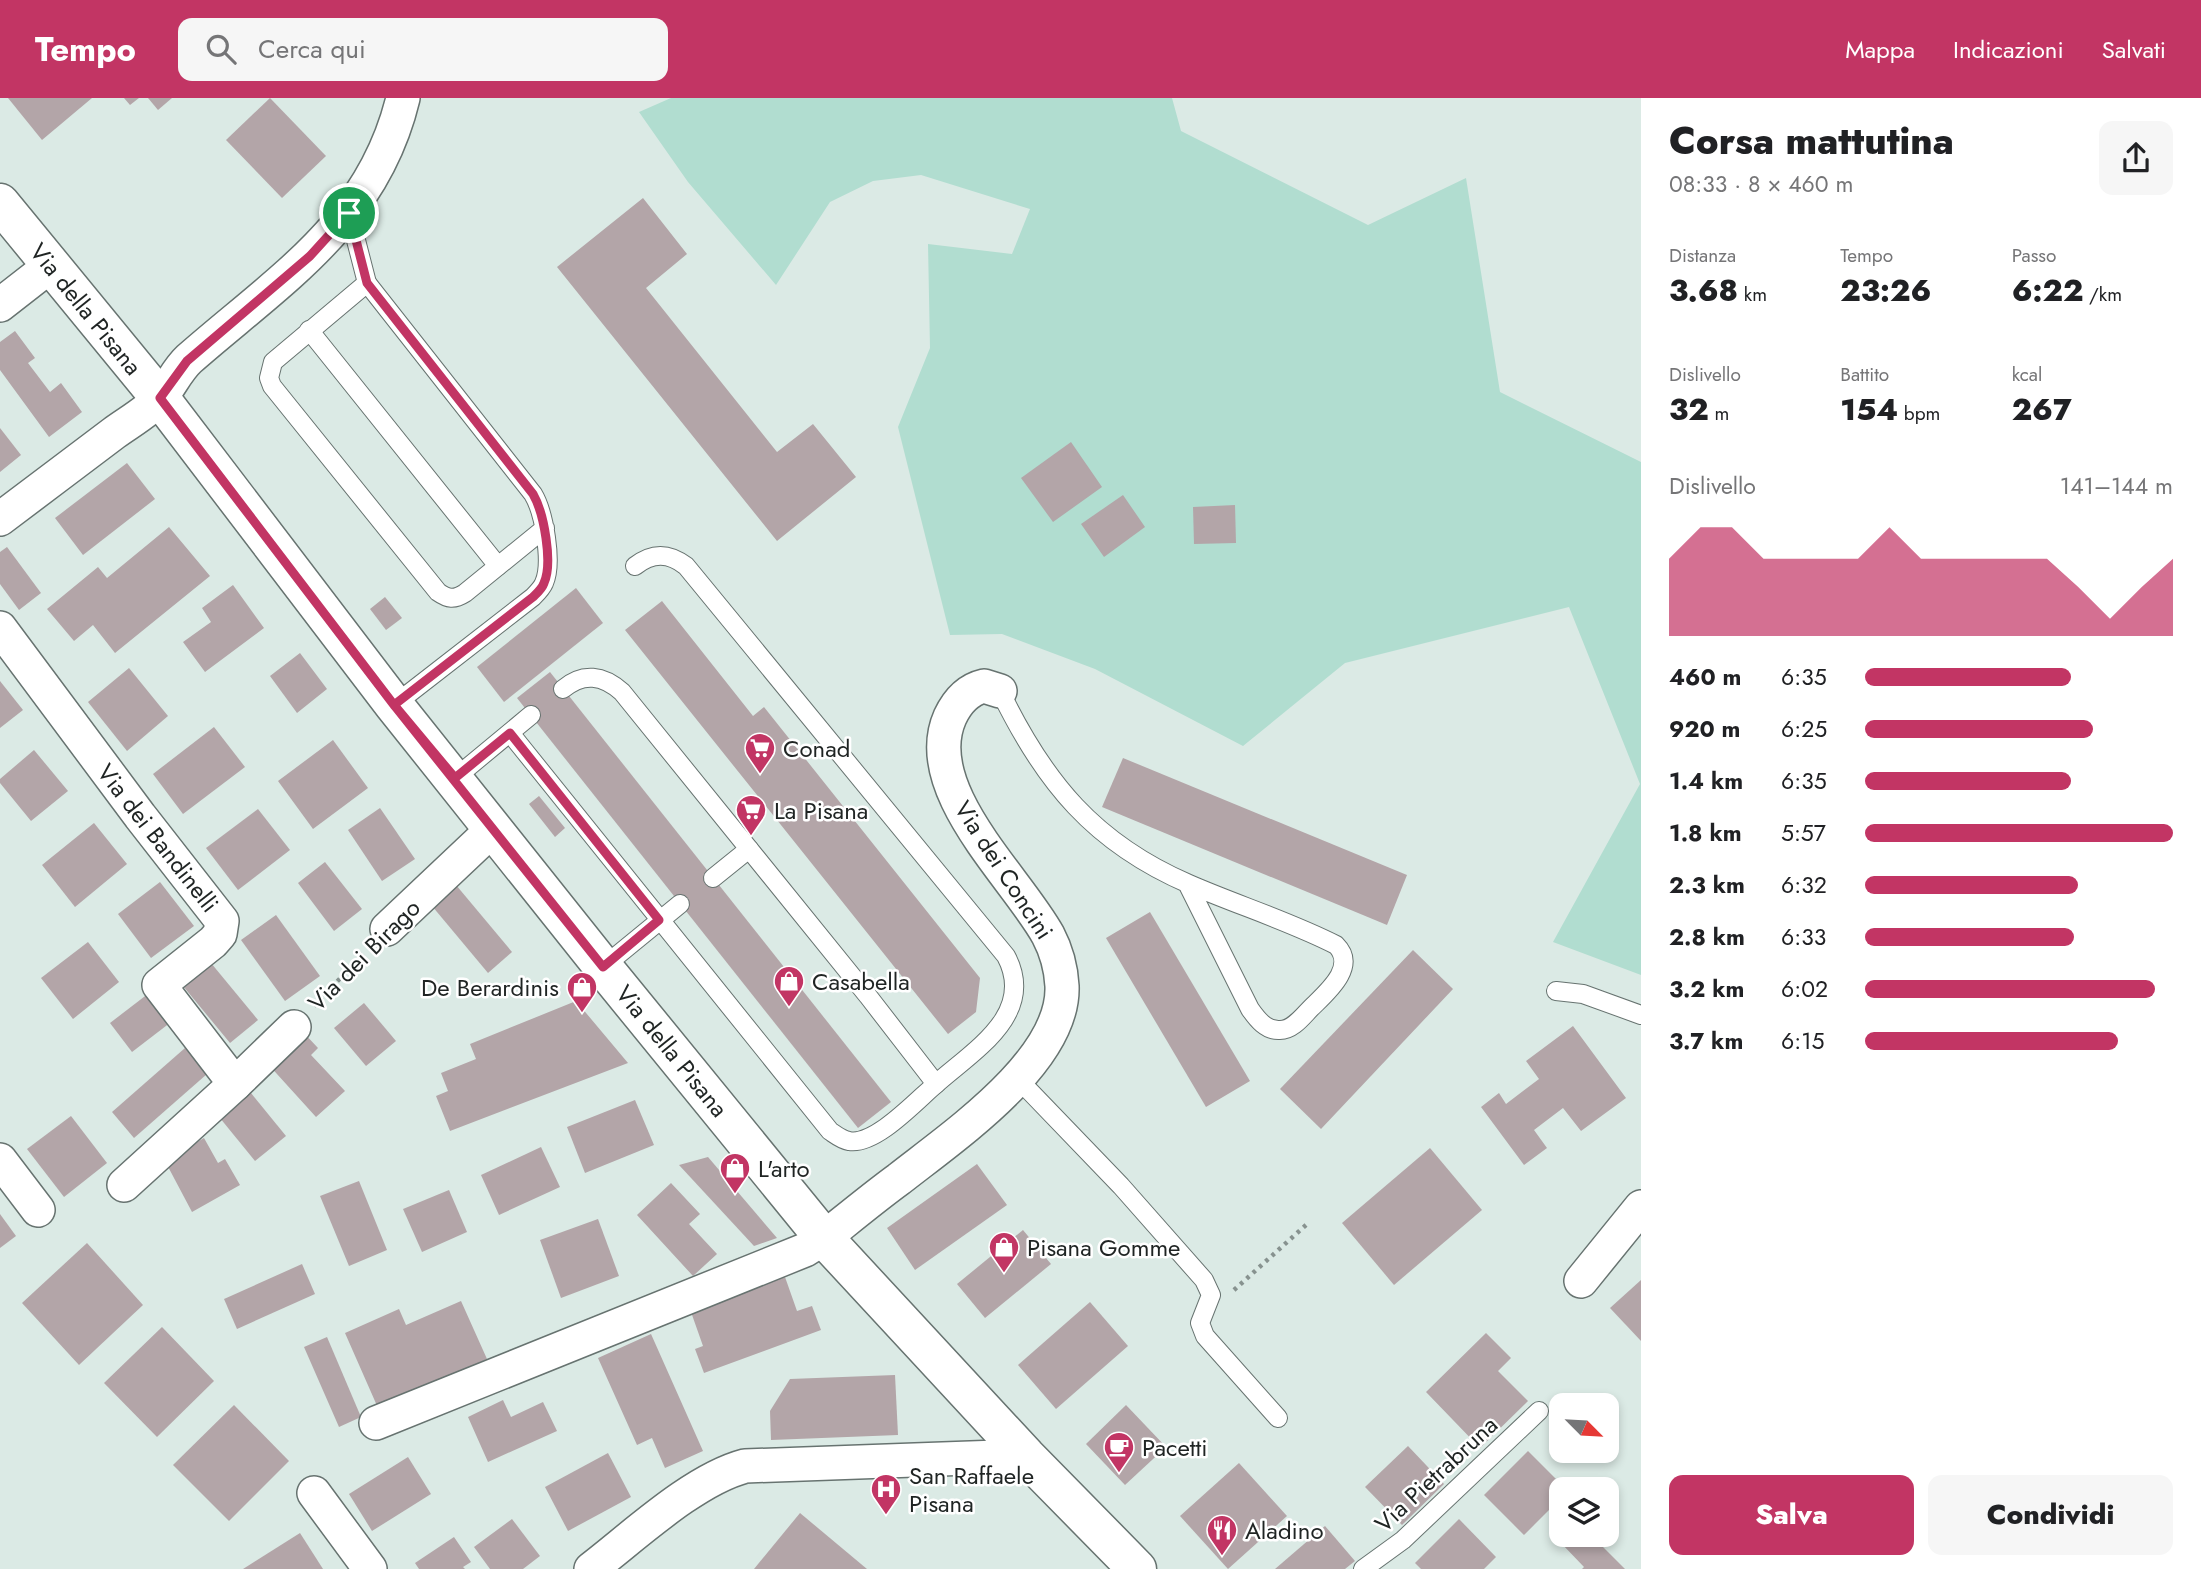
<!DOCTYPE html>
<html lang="it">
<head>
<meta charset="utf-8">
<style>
  :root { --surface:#fff; --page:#f6f6f6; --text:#202124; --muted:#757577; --accent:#c23564 }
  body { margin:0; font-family:Jost,sans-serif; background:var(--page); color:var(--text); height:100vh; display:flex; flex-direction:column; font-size:26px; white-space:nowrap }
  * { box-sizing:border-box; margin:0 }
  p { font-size:23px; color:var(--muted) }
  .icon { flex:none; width:38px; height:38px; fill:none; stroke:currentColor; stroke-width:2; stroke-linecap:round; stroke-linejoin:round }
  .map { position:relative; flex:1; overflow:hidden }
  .sheet { display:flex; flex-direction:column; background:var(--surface); width:560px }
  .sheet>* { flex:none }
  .needle { width:46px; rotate:114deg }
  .tools { position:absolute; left:1549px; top:1295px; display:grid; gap:14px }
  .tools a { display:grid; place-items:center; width:70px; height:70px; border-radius:14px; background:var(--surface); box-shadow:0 4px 10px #0003; font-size:35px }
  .pin { position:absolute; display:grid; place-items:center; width:60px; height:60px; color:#fff; margin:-30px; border:4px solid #fff; border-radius:50%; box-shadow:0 2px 7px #0007 }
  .round { display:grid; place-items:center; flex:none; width:74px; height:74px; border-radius:14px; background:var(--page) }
  .summary { display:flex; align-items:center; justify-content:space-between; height:119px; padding:0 28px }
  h1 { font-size:38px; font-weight:800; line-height:52px }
  .stats { display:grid; grid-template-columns:repeat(3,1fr); gap:10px; height:119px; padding:7px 28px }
  .stats div { display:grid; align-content:center }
  .stats b { font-size:30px; font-weight:800 }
  .stats small { font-size:19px; font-weight:400 }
  .stats p { font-size:19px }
  .chart { height:196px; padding:14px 28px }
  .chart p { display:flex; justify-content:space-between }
  .chart svg { width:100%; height:126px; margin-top:7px; fill:var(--accent); opacity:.7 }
  .action { display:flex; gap:14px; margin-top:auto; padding:14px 28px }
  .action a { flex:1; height:80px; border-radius:14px; background:var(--accent); color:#fff; font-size:28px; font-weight:800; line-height:80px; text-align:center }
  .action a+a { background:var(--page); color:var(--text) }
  ul { padding:0 28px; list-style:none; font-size:23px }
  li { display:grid; grid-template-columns:112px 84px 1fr; align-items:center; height:52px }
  li i { height:18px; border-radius:9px; background:var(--accent) }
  header { display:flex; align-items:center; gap:42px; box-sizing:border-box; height:98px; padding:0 35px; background:var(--accent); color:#fff }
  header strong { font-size:33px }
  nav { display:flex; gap:38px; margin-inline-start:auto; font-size:24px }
  .search { width:490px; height:63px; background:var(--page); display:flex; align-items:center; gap:18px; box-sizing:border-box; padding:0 24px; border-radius:14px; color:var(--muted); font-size:26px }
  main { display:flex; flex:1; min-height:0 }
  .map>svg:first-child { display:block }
</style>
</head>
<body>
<header>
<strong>Tempo</strong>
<div class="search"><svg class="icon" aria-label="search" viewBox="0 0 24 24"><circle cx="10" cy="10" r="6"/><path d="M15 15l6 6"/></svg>Cerca qui</div>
<nav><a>Mappa</a><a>Indicazioni</a><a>Salvati</a></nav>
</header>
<main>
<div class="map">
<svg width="1641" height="1471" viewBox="0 0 1641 1471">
  <rect width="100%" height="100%" fill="#dbeae5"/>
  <!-- green -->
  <path fill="#b1ddd0" d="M671 0H1172L1181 33 1368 127 1466 80 1500 294 1641 364V877L1553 844 1640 686 1569 509 1345 565 1243 648 1095 571 1002 536 950 537 898 329 930 250 928 146 1012 156 1030 111 921 77 873 83 830 104 776 187 688 84 639 14Z"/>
  <!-- building -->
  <g fill="#b3a5a8">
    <path d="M8 0H92L42 42Z"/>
    <path d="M124 0H139L130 7Z"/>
    <path d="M148 0H172L158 12Z"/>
    <path d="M270 0 326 58 282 100 226 42Z"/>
    <path d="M643 100 687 156 646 190 777 354 813 326 856 379 777 443 557 169Z"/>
    <path d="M15 233 35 260 28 265 50 294 61 285 82 314 49 339 0 272V244Z"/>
    <path d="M0 330 21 357 0 374Z"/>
    <path d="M1071 344 1102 389 1053 424 1021 380Z"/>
    <path d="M127 365 155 401 83 457 55 420Z"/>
    <path d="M1123 397 1145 429 1104 459 1081 426Z"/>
    <path d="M1235 407 1236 445 1194 446 1193 409Z"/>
    <path d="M169 429 210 478 115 555 93 527 74 543 47 511 98 469 107 480Z"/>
    <path d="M7 449 41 495 19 512 0 486V454Z"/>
    <path d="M233 487 264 530 205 574 183 544 211 524 202 510Z"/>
    <path d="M576 490 603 525 504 604 477 569Z"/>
    <path d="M385 499 402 520 386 532 370 511Z"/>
    <path d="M662 503 753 618 764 609 980 880 976 914 948 936 625 532Z"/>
    <path d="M300 555 327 591 297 615 270 578Z"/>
    <path d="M129 570 168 618 127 653 88 604Z"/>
    <path d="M550 574 891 1004 858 1030 517 600Z"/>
    <path d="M0 583 23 612 0 630Z"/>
    <path d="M214 629 245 669 183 716 153 676Z"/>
    <path d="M333 642 368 690 313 731 278 683Z"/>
    <path d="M34 652 68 693 31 723 0 685V681Z"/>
    <path d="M1123 660 1407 777 1387 827 1102 709Z"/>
    <path d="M539 698 565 730 555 739 529 706Z"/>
    <path d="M380 710 415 761 382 783 348 732Z"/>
    <path d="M258 711 290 752 238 792 206 750Z"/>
    <path d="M94 725 127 766 75 809 42 767Z"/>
    <path d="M325 764 362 811 334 833 298 785Z"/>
    <path d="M451 781 512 854 488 875 427 802Z"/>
    <path d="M160 784 194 828 151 860 118 816Z"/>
    <path d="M1150 814 1250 983 1206 1009 1106 840Z"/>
    <path d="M276 817 320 878 285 903 241 842Z"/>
    <path d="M88 844 119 884 73 921 41 880Z"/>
    <path d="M1413 852 1453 891 1321 1031 1280 991Z"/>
    <path d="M211 865 258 922 230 945 183 888Z"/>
    <path d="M153 892 175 921 132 954 110 925Z"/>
    <path d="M576 903 628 965 450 1033 436 998 448 993 441 975 476 961 470 946Z"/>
    <path d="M364 905 396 943 366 968 334 930Z"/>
    <path d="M1573 928 1626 1000 1581 1033 1563 1010 1534 1032 1547 1050 1524 1067 1481 1009 1499 995 1506 1006 1539 981 1526 963Z"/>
    <path d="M302 933 318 950 311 957 345 993 316 1019 267 965Z"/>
    <path d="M185 950 207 976 134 1040 112 1014Z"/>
    <path d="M251 995 286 1038 255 1063 220 1020Z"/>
    <path d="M635 1002 654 1047 585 1075 567 1029Z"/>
    <path d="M71 1018 107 1065 64 1099 27 1051Z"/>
    <path d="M204 1040 218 1065 225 1061 240 1087 192 1114 165 1063Z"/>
    <path d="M541 1049 560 1089 499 1117 481 1077Z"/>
    <path d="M1430 1050 1482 1112 1394 1187 1342 1125Z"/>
    <path d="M708 1059 777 1140 754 1148 679 1067Z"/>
    <path d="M977 1066 1007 1107 915 1172 887 1130Z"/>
    <path d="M359 1083 387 1152 349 1168 320 1098Z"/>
    <path d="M671 1085 700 1116 689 1126 717 1156 693 1178 637 1117Z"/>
    <path d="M449 1092 467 1134 422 1154 403 1111Z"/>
    <path d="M0 1116 16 1138 0 1150Z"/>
    <path d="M598 1121 619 1178 561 1200 540 1142Z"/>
    <path d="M1023 1132 1051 1166 985 1220 957 1186Z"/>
    <path d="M87 1145 143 1207 79 1267 22 1205Z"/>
    <path d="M302 1166 315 1196 237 1231 224 1201Z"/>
    <path d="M785 1179 797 1213 812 1208 821 1232 704 1275 695 1251 703 1248 691 1214Z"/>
    <path d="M1641 1182V1243L1610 1210Z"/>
    <path d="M461 1203 487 1261 378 1310 345 1235 399 1211 406 1227Z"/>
    <path d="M1090 1204 1128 1248 1056 1311 1018 1267Z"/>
    <path d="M162 1229 214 1283 157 1339 104 1285Z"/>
    <path d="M1486 1235 1511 1260 1498 1273 1528 1303 1480 1350 1426 1294Z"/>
    <path d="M651 1236 703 1353 665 1370 652 1340 637 1347 598 1260Z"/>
    <path d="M327 1239 361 1319 339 1329 304 1249Z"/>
    <path d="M895 1277 898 1337 771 1342 770 1313 790 1281Z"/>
    <path d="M503 1302 511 1319 543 1304 557 1333 488 1364 468 1319Z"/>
    <path d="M234 1307 289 1363 229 1423 173 1367Z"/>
    <path d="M1126 1307 1166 1349 1125 1387 1086 1346Z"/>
    <path d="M1408 1348 1444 1386 1402 1427 1365 1389Z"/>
    <path d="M1528 1353 1566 1391H1561V1400L1524 1437 1484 1397Z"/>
    <path d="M608 1355 631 1399 568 1433 545 1389Z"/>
    <path d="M408 1359 431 1396 372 1433 349 1396Z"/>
    <path d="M1239 1365 1287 1418 1228 1471 1180 1418Z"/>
    <path d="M800 1415 867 1471H754Z"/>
    <path d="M512 1421 540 1458 523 1471H490L474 1449Z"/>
    <path d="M1459 1421 1496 1459 1484 1471H1421L1415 1465Z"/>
    <path d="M1325 1428 1355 1463 1345 1471H1275Z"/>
    <path d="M300 1435 323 1471H243Z"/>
    <path d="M1569 1437H1591L1625 1471H1582L1584 1469 1561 1445Z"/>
    <path d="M454 1439 471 1464 463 1469 465 1471H419L415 1465Z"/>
  </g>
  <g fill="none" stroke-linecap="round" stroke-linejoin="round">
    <!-- lane casing -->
    <g stroke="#677370" stroke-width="20">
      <g id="lane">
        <path d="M349 115 367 185"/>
        <path d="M309 232 498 468"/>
        <path d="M635 468C653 454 669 455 686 468L1006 858C1037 916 973 953 936 986"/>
        <path d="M1000 593C1044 684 1094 745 1189 786 1237 807 1289 823 1336 847 1358 869 1326 895 1311 910 1303 918 1293 932 1280 932 1266 933 1257 921 1250 911L1187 785"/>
        <path d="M394 607 533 499C537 495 542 490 544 485 553 465 544 414 533 396L367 185 273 264 269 280 272 288 438 494C448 501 454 502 465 495L545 430"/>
        <path d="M510 635 830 1033C836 1037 842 1042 849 1043 875 1048 916 1003 936 986L868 898 622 594C603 577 583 574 563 591"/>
        <path d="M455 680 531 617"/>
        <path d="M713 780 749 751"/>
        <path d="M603 869 680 806"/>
        <path d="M1556 893 1583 896 1641 917"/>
        <path d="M1018 981 1121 1088 1204 1182 1211 1197 1200 1225 1205 1238 1278 1320"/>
        <path d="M1363 1471 1403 1442 1539 1313"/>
      </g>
    </g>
    <!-- street casing -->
    <g stroke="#677370" stroke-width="36">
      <g id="street">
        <path d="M0 207 50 168"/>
        <path d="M0 421C38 392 76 364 114 335 129 324 149 313 161 299 171 287 177 272 189 261 279 182 373 125 403 0"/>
        <path d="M0 530 140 718 222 823 220 836 213 844 159 887 235 986 124 1087"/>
        <path d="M387 831 494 730"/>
        <path d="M235 986 294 929"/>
        <path d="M0 1062 38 1112"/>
        <path d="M1581 1183 1641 1109"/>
        <path d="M376 1325 805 1152 824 1140C849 1120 873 1100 899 1081 952 1039 1065 963 1062 888 1061 869 1057 854 1048 837 1016 779 918 691 950 619 957 604 967 592 984 588L1000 593"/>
        <path d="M314 1395 370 1471"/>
        <path d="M591 1471C634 1438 693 1382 745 1368L1026 1358"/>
      </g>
    </g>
    <!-- secondary casing -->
    <g stroke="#677370" stroke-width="41">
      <path id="secondary" d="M0 105 160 300 394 607 603 869 824 1140 1026 1358 1137 1471"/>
    </g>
    <!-- path -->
    <g stroke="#87928f" stroke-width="4.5" stroke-dasharray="3.5 5" stroke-linecap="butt">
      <path d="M314 908 366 853"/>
      <path d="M1234 1192 1306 1127"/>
    </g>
    <!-- lane -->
    <use href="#lane" stroke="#fff" stroke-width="18"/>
    <!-- street -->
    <use href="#street" stroke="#fff" stroke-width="33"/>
    <!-- secondary -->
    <use href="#secondary" stroke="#fff" stroke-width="38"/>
  </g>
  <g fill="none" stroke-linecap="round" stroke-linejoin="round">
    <!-- route casing -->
    <g stroke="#fff" stroke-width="14">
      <path id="route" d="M349 115 367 185 533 396C544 415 553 465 544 485 542 491 537 495 533 499L394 607 603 869 659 822 510 635 455 680 394 607 160 300 187 263 310 158 349 115"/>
    </g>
    <!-- route -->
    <use href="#route" stroke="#c23564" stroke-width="9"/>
  </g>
  <!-- icons -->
  <defs>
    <g id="supermarket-pin" transform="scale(1.575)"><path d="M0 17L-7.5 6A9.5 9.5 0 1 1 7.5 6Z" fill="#c23564" stroke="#fff"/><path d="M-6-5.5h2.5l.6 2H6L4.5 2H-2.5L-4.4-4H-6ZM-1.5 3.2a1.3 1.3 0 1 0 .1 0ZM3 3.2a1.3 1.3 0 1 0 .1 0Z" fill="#fff"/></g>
    <g id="shop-pin" transform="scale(1.575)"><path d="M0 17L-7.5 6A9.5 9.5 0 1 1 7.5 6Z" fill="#c23564" stroke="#fff"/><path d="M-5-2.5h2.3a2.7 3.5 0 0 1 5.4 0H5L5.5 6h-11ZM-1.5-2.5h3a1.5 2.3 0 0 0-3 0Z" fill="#fff"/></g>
    <g id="cafe-pin" transform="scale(1.575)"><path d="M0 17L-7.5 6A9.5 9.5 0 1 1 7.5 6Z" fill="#c23564" stroke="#fff"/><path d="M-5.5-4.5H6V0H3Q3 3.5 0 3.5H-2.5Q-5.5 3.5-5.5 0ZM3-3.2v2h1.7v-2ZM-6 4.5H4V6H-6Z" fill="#fff"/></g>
    <g id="hospital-pin" transform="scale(1.575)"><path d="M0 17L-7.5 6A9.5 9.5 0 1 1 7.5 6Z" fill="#c23564" stroke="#fff"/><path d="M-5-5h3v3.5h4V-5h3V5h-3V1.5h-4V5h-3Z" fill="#fff"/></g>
    <g id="restaurant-pin" transform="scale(1.575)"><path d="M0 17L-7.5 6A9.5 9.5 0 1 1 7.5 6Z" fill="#c23564" stroke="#fff"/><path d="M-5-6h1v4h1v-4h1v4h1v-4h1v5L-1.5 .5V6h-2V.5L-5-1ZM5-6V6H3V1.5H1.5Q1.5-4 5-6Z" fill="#fff"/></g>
  </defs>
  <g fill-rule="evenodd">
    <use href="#supermarket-pin" x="760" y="650"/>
    <use href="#supermarket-pin" x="751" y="712"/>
    <use href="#shop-pin" x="789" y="883"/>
    <use href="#shop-pin" x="582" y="889"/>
    <use href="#shop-pin" x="735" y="1070"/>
    <use href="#shop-pin" x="1004" y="1149"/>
    <use href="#cafe-pin" x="1119" y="1349"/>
    <use href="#hospital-pin" x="886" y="1391"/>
    <use href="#restaurant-pin" x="1222" y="1432"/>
  </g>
  <g text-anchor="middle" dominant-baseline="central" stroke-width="5" stroke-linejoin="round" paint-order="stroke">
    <!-- street labels -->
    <g font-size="24" fill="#1f2423" stroke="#fff">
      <text transform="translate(86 211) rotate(51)">Via della Pisana</text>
      <text transform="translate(158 740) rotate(52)">Via dei Bandinelli</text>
      <text transform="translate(1004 772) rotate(57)">Via dei Concini</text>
      <text transform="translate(364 857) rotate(-45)">Via dei Birago</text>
      <text transform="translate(672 953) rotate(51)">Via della Pisana</text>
      <text transform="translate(1436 1376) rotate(-43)">Via Pietrabruna</text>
    </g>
    <!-- poi labels -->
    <g font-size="24" fill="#1f2423" stroke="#fff" text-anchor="start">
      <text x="783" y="650">Conad</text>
      <text x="774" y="712">La Pisana</text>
      <text x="812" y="883">Casabella</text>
      <text x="559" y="889" text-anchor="end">De Berardinis</text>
      <text x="758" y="1070">L'arto</text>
      <text x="1027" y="1149">Pisana Gomme</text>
      <text x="1142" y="1349">Pacetti</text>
      <text x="909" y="1377">San Raffaele<tspan x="909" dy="28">Pisana</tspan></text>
      <text x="1245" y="1432">Aladino</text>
    </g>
  </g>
</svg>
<div class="tools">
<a><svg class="needle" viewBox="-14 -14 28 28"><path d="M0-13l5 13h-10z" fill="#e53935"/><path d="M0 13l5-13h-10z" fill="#757577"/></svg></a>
<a><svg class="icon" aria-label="layers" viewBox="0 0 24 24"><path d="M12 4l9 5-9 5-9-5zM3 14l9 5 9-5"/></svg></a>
</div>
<div class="pin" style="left:349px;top:115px;background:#1e9e55"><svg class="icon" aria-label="arrive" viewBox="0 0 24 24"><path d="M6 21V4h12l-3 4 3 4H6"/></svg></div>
</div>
<section class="sheet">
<div class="summary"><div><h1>Corsa mattutina</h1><p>08:33 · 8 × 460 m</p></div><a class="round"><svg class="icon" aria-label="share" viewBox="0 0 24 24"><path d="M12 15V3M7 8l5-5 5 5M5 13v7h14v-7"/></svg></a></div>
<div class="stats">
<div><p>Distanza</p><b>3.68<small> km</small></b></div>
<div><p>Tempo</p><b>23:26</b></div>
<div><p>Passo</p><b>6:22<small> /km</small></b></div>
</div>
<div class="stats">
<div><p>Dislivello</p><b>32<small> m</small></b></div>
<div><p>Battito</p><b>154<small> bpm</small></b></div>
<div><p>kcal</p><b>267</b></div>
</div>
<div class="chart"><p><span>Dislivello</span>141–144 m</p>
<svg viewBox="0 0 160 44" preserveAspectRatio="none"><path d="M0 44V17L10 6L20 6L30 17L40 17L50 17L60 17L70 6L80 17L90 17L100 17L110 17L120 17L130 27L140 38L150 27L160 17V44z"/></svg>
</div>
<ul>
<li><b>460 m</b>6:35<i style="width:67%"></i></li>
<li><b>920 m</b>6:25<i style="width:74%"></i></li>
<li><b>1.4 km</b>6:35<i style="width:67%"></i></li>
<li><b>1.8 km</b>5:57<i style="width:100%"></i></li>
<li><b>2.3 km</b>6:32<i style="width:69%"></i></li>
<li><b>2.8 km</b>6:33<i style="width:68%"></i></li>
<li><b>3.2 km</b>6:02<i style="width:94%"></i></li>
<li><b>3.7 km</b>6:15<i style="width:82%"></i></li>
</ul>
<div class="action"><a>Salva</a><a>Condividi</a></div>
</section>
</main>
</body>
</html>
